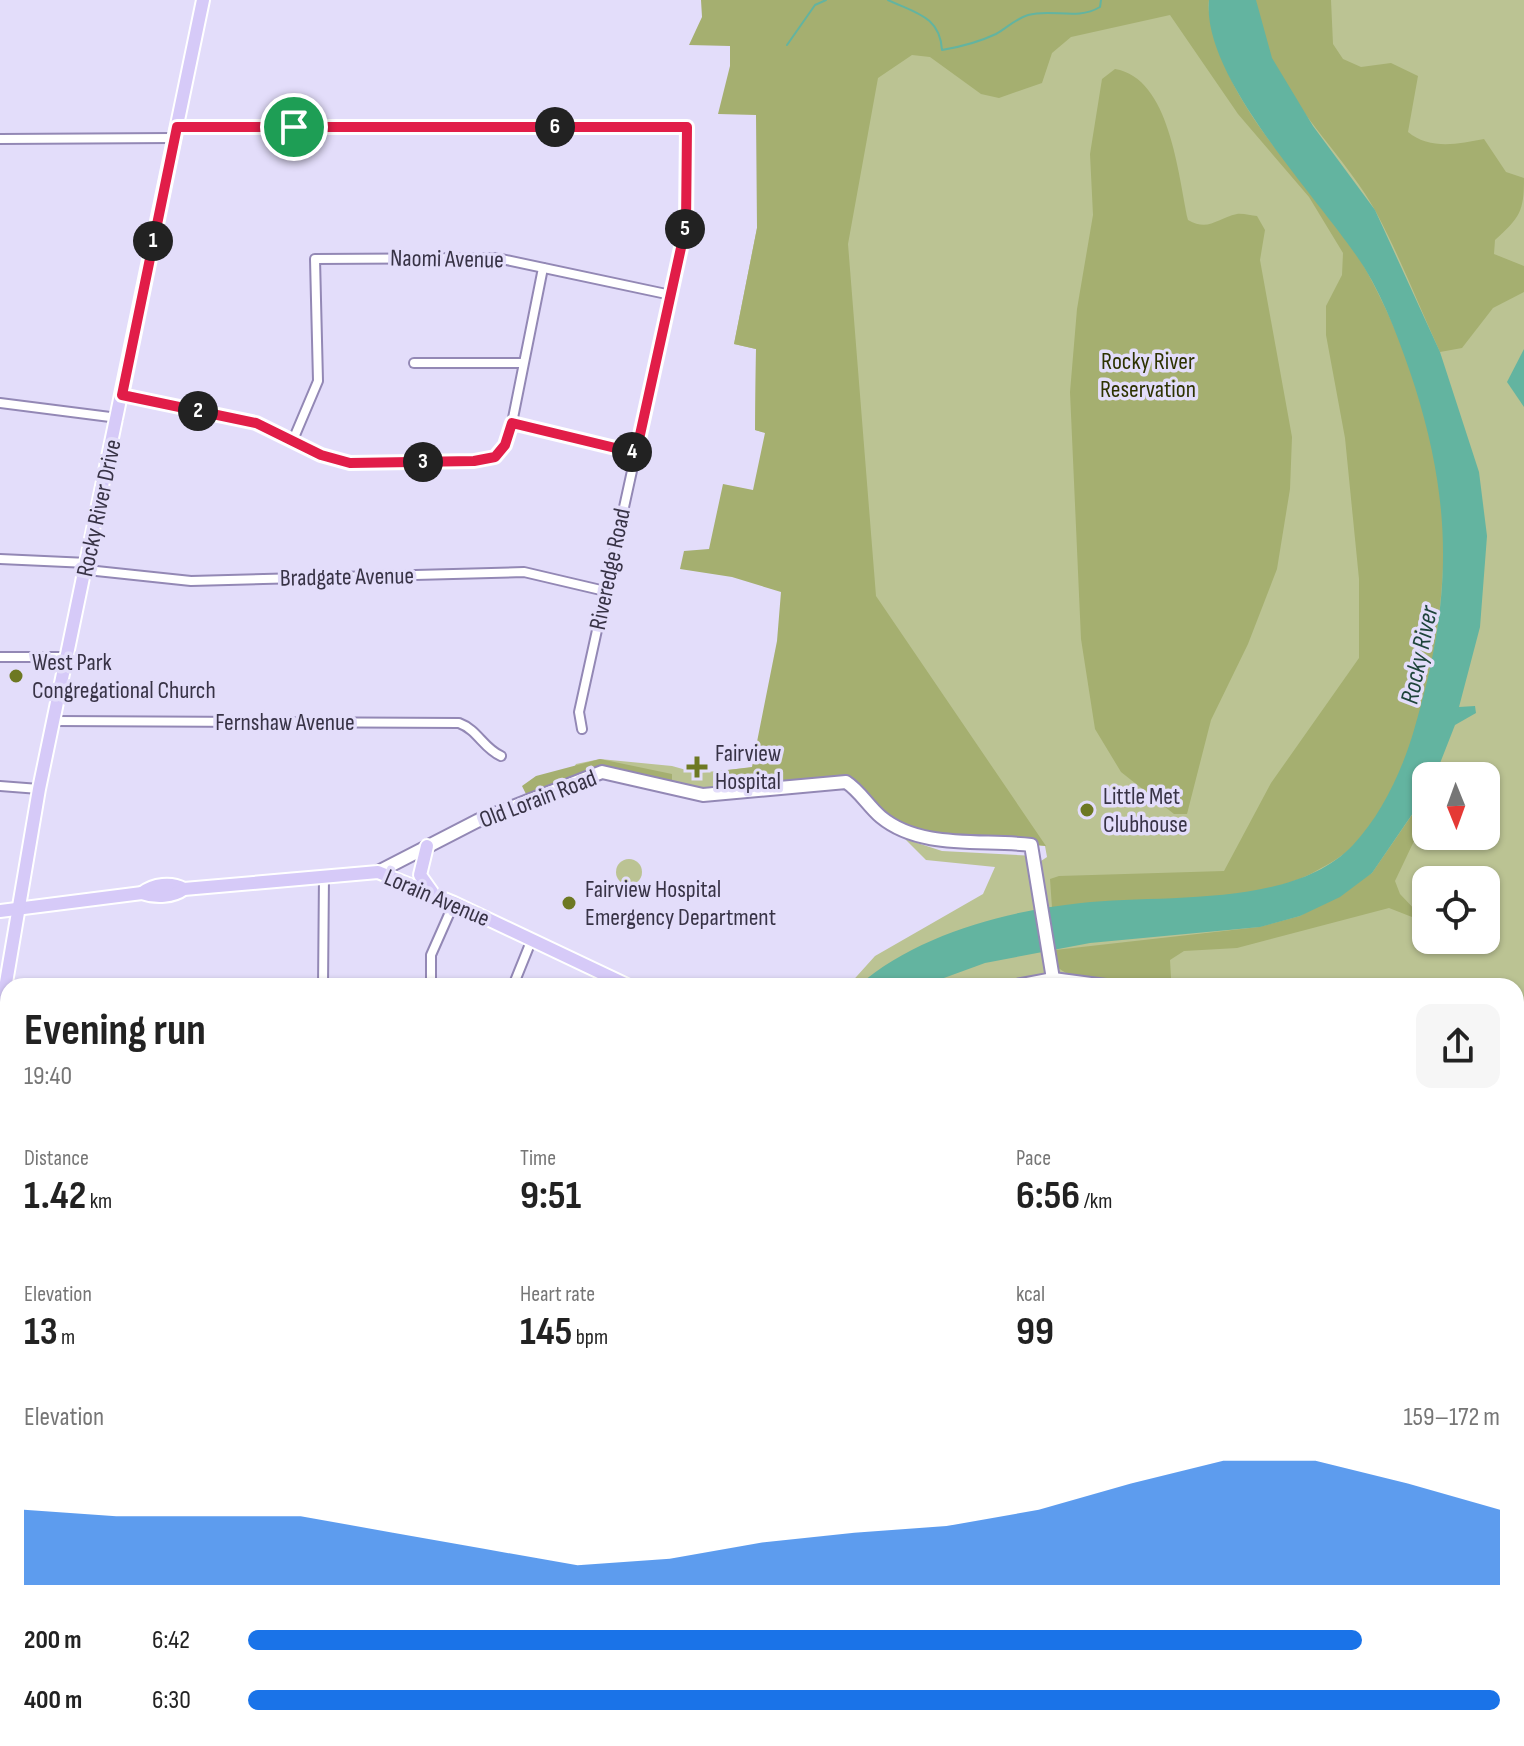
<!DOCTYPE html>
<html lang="en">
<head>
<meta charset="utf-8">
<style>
  :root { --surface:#fff; --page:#f6f6f6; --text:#222; --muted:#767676; --accent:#1a73e8 }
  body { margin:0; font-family:"Sofia Sans Condensed",sans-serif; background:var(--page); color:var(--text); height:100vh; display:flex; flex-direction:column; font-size:30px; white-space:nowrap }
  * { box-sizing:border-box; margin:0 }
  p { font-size:26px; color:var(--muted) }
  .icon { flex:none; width:44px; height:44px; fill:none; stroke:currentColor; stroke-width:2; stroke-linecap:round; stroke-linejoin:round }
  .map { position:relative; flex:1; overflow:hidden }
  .panel { position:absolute; left:0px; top:978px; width:1524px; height:768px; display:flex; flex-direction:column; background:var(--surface); border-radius:24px 24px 0 0; box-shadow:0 2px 6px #0004 }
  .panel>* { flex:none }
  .needle { width:52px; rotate:179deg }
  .controls { position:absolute; left:1412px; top:762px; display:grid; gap:16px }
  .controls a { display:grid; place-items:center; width:88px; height:88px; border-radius:16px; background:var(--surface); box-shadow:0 2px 6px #0004; font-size:40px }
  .pin { position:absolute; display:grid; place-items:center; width:68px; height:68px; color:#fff; margin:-34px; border:4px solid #fff; border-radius:50%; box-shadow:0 2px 8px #0007 }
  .km { position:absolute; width:40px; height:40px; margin:-20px; border-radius:50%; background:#222; color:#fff; font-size:22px; line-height:40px; text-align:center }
  .round { display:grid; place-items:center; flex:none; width:84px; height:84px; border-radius:16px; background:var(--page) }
  .overview { display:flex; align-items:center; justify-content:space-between; height:136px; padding:0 24px }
  h1 { font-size:44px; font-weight:700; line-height:60px }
  .figures { display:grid; grid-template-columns:repeat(3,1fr); gap:12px; height:136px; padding:8px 24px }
  .figures div { display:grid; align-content:center }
  .figures b { font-size:40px; font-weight:700 }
  .figures small { font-size:22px; font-weight:400 }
  .figures p { font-size:22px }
  .chart { height:224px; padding:16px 24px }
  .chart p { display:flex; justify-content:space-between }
  .chart svg { width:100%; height:144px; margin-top:8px; fill:var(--accent); opacity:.7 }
  ul { padding:0 24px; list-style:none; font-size:26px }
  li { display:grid; grid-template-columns:128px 96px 1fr; align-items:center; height:60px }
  li i { height:20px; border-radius:10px; background:var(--accent) }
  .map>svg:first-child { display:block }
</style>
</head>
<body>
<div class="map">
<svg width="1524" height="1746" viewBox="0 0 1524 1746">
  <rect width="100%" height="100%" fill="#e3ddfa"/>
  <!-- green -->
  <g fill="#bbc393" fill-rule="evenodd">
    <path d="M760 0H1524V1239L1516 1243V986H848L875 956 983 894 995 867 926 860 905 839 942 851 1036 856 1038 863 1047 857 1045 846 944 840 880 820 847 776 705 796 672 785 671 774H570L576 764 600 759 672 766 697 773 767 766 789 624 774 435 755 430 756 349 734 344 757 228ZM1426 776H1486V836H1426ZM1426 880H1486V940H1426Z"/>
    <circle cx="629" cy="872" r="13"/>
  </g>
  <!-- forest -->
  <g fill="#a5af70">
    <path d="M701 0H1209C1207 12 1212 25 1215 36 1239 129 1321 189 1366 270 1401 334 1434 420 1442 493 1451 594 1427 773 1352 847 1343 856 1327 865 1316 871 1251 908 1128 896 1052 908L1050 879 1059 876 1224 871 1271 783 1359 658V579L1345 438 1326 335V306L1342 275 1343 253 1309 197 1238 114 1170 15 1071 37 1052 53 1042 83 999 98 981 94 930 57 912 55 878 78 848 244 876 596 1046 846C995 838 928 845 884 814 869 804 856 789 843 777L728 789V770L752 767 777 641 781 592 732 577 680 569 684 551 709 549 723 484 753 490 765 433 755 430 756 349 734 344 757 228 756 115 718 114 730 66V46L689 45 702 17Z"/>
    <path d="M1256 0H1331L1333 44 1343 59 1361 67 1391 63 1418 76 1408 132C1430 150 1458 144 1484 139L1506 172 1524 178C1524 212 1520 217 1495 240L1494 254 1524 266V292L1493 308 1462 348 1440 352C1419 306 1400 257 1376 212 1341 147 1257 79 1256 0Z"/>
    <path d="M1115 69C1170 78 1178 174 1188 220 1209 232 1217 218 1237 214 1243 213 1251 216 1257 216L1265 230 1260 260 1292 437 1290 489 1277 569 1248 644 1211 720 1187 814H1174L1121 772 1095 729 1081 639 1070 392 1077 309 1093 215 1090 154 1102 79Z"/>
    <path d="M600 759 672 774V785L623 772 528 798 522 786 536 776Z"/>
    <path d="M1414 812 1424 820 1395 881 1400 894 1418 913 1412 917 1389 908 1237 948 1184 951 1170 960 1171 978 1178 986C1146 986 1082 988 1057 967L1055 950 1259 927 1300 916 1372 873Z"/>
    <path d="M1524 1134V1231L1516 1236V1143Z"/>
    <path d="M324 1738H546L548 1746H308Z"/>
    <path d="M571 1738H753L745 1746H573Z"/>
  </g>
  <!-- water -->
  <g fill="#63b4a0">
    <path d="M1209 0H1256L1272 58 1313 126 1375 210 1440 352 1479 472 1487 536 1480 627 1459 707 1475 706 1476 713 1455 725 1435 776H1426V794L1372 873 1340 897 1300 916 1260 927 1090 943 985 963 922 986H858C916 935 1006 911 1081 903 1160 894 1293 909 1353 845 1382 814 1402 771 1414 730 1451 606 1454 511 1415 387 1402 347 1386 303 1364 267 1322 201 1201 79 1209 0Z"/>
    <path d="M1524 349V407L1507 382Z"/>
    <path d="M230 1738H324L308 1746H221Z"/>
  </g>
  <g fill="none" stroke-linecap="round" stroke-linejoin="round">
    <!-- stream -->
    <g stroke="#63b4a0" stroke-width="2">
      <path d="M888 0C915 13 940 16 942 50 960 47 979 42 996 34 1007 28 1015 19 1028 15 1053 8 1076 21 1100 7L1101 0"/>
      <path d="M787 45 815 5 826 0"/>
    </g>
    <!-- street casing -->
    <g stroke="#9388b5" stroke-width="12">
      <g id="street">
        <path d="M177 127H687L686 225 579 712 582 729"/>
        <path d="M0 139 174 138"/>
        <path d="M414 363H521"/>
        <path d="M122 395 256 423 321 455 350 463 474 461 495 457 505 445 512 423 543 268"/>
        <path d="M0 403 118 418"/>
        <path d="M512 423 636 453"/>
        <path d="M293 440 318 381 315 259 497 258 671 295"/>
        <path d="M0 559 88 563"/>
        <path d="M87 570 191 581 524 572 605 591"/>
        <path d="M0 657H68"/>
        <path d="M55 721 459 723C478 730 483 748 501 756"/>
        <path d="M0 786 39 789"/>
        <path d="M323 986 324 875"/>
        <path d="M431 986V955L454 903"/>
        <path d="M513 986 532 939"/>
        <path d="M0 1205H8"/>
        <path d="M0 1301H8"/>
        <path d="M1516 1396 1524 1415"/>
        <path d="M1516 1716 1524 1709"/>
        <path d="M1516 1725 1524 1731"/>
        <path d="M1100 1738V1746"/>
        <path d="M1249 1740 1452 1738"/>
        <path d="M949 1746 953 1738"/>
      </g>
    </g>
    <!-- secondary casing -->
    <g stroke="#9388b5" stroke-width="16">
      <g id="secondary">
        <path d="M378 872 477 821 602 772 703 795 846 782C860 791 868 806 881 817 921 850 983 839 1031 845L1053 979"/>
        <path d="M1016 986 1053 979 1106 986"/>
        <path d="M1516 1131 1524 1123"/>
        <path d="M559 1738 561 1746"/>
        <path d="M1249 1746V1738"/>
      </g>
    </g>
    <!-- primary casing -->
    <g stroke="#fff" stroke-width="16">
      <g id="primary">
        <path d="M427 846 420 875 432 892"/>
        <path d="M142 893C154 884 171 882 184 889"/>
        <path d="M0 911 142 893C156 898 173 897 184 889L378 872 454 903 629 986"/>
        <path d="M0 1018 39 789 203 0"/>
        <path d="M1516 1246 1524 1242"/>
      </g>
    </g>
    <!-- street -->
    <use href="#street" stroke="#fff" stroke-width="8"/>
    <!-- secondary -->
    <use href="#secondary" stroke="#fff" stroke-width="12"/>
    <!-- primary -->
    <use href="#primary" stroke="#d6caf8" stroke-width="12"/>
  </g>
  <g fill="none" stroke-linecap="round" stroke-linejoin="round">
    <!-- route casing -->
    <g stroke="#fff" stroke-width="16">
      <path id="route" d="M177 127H687L686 225 636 453 512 423 505 445 495 457 474 461 350 463 321 455 256 423 122 395Z"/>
    </g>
    <!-- route -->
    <use href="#route" stroke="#e11d48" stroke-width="10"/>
  </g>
  <!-- markers -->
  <g fill="#6d7823" stroke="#e3ddfa" stroke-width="3">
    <circle cx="16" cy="676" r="8"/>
    <path d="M693 755h8v8h8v8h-8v8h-8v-8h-8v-8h8z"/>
    <circle cx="1087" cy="810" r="8"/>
    <circle cx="569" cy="903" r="8"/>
  </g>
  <g text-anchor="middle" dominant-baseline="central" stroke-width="7" stroke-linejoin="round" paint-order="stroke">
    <!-- street labels -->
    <g font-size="24" fill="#383346" stroke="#e3ddfa">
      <text transform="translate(447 259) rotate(1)">Naomi Avenue</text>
      <text transform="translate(99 508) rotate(-78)">Rocky River Drive</text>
      <text transform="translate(610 569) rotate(-78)">Riveredge Road</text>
      <text transform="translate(347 577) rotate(-1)">Bradgate Avenue</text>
      <text x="285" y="722">Fernshaw Avenue</text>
      <text transform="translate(538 799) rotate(-21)">Old Lorain Road</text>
      <text transform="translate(437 898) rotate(23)">Lorain Avenue</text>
    </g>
    <!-- park labels -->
    <g font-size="24" fill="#2d3200" stroke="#e3ddfa">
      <text x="1148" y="361">Rocky River<tspan x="1148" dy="28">Reservation</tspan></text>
    </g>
    <!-- poi labels -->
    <g font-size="24" fill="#383346" stroke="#e3ddfa" text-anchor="start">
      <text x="32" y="662">West Park<tspan x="32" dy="28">Congregational Church</tspan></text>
      <text x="715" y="753">Fairview<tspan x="715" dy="28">Hospital</tspan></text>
      <text x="1103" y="796">Little Met<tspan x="1103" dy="28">Clubhouse</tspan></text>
      <text x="585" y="889">Fairview Hospital<tspan x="585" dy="28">Emergency Department</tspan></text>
    </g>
    <!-- water labels -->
    <g font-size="26" font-style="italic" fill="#1e443b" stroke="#e3ddfa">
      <text transform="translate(1420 655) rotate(-78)">Rocky River</text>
    </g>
  </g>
</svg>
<div class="controls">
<a><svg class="needle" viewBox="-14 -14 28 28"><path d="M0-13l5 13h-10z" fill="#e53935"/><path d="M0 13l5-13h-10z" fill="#767676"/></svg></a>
<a><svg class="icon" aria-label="locate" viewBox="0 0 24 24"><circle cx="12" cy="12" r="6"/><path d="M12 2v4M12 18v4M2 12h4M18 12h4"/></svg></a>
</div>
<div class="pin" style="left:294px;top:127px;background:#1e9e55"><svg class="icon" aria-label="arrive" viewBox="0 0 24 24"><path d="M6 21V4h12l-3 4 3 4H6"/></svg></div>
<b class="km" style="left:153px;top:241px">1</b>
<b class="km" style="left:198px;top:411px">2</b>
<b class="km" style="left:423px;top:462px">3</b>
<b class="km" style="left:632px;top:452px">4</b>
<b class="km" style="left:685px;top:229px">5</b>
<b class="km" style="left:555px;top:127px">6</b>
<section class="panel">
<div class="overview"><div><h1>Evening run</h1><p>19:40</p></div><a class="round"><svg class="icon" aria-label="share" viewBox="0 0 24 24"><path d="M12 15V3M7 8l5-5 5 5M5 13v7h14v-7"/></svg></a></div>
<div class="figures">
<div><p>Distance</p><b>1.42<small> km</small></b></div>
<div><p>Time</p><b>9:51</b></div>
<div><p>Pace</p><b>6:56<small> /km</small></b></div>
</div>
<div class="figures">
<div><p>Elevation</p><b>13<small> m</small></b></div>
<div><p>Heart rate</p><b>145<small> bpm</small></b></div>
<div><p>kcal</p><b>99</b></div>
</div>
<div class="chart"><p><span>Elevation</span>159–172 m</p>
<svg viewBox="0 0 160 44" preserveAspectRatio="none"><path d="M0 44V21L10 23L20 23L30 23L40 28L50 33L60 38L70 36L80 31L90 28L100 26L110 21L120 13L130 6L140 6L150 13L160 21V44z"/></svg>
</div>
<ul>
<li><b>200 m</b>6:42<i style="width:89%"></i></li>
<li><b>400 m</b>6:30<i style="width:100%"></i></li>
</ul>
</section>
</div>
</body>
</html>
